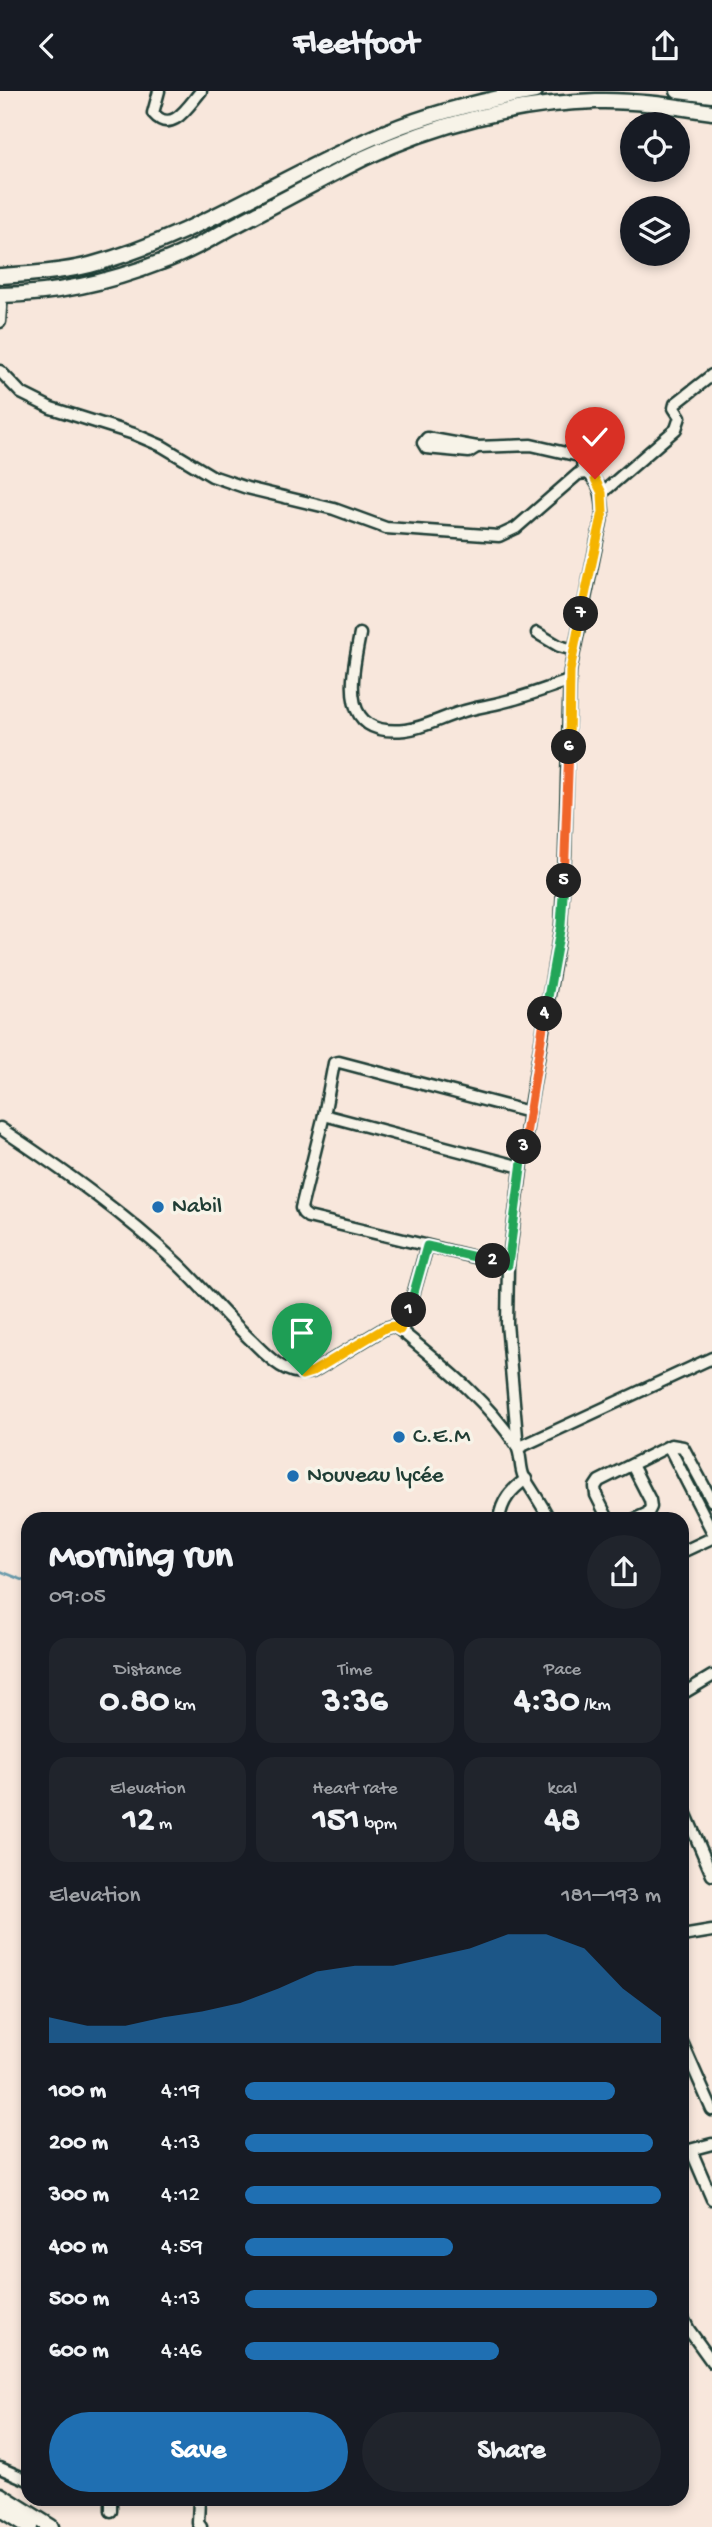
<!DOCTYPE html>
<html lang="en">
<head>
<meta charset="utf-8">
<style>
  :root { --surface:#171b24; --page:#20242c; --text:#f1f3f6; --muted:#9ea1a6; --accent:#1f6fb2 }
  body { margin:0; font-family:"Gochi Hand",sans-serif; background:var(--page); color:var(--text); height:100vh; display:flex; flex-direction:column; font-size:26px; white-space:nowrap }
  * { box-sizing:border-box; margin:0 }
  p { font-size:23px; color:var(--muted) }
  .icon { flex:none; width:38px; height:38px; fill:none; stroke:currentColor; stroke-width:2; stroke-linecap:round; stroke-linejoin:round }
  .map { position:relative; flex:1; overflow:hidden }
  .drawer { position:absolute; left:21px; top:1421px; width:668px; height:994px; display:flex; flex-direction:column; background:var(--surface); border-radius:21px; box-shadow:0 4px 10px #0003 }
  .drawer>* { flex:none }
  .controls { position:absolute; left:620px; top:21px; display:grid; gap:14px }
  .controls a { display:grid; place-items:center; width:70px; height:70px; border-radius:50%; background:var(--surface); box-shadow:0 4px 10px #0003; font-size:35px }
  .pin { position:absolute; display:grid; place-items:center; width:60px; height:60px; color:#fff; margin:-72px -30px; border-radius:50% 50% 50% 0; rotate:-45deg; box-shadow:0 0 7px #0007 }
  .pin .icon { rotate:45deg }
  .km { position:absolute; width:35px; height:35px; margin:-18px; border-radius:50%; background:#222; color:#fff; font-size:19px; line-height:35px; text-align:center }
  .round { display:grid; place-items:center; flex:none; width:74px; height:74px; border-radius:37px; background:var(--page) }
  .overview { display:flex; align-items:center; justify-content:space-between; height:119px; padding:0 28px }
  h1 { font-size:38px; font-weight:700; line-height:52px }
  .stats { display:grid; grid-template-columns:repeat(3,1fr); gap:10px; height:119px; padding:7px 28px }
  .stats div { display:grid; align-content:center; border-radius:18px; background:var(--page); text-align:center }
  .stats b { font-size:35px; font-weight:700 }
  .stats small { font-size:19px; font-weight:400 }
  .stats p { font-size:19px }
  .chart { height:196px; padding:14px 28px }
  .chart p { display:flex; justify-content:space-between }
  .chart svg { width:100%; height:126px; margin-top:7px; fill:var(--accent); opacity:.7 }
  .action { display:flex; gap:14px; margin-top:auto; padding:14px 28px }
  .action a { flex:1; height:80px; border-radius:42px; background:var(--accent); color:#fff; font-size:28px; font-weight:700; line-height:80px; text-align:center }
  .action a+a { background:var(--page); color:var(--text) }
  ul { padding:0 28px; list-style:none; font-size:23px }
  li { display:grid; grid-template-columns:112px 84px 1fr; align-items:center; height:52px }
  li i { height:18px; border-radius:9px; background:var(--accent) }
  header { display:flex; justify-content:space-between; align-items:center; height:91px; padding:0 28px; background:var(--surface); font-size:32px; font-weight:700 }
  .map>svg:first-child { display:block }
</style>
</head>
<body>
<header><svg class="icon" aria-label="back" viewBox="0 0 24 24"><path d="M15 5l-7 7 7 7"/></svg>Fleetfoot<svg class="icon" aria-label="share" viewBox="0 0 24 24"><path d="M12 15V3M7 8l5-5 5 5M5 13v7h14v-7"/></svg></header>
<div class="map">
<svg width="712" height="2436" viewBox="0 0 712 2436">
  <rect width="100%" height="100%" fill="#f8e7dc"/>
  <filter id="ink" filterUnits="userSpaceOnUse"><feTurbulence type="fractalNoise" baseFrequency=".0143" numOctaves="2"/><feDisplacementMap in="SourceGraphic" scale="14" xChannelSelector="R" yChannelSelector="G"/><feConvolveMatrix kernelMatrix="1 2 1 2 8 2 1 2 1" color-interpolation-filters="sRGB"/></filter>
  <g filter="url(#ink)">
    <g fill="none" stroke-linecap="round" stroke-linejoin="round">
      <!-- stream -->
      <path stroke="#689aab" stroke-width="2.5" d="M0 1480 28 1491"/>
      <!-- minor casing -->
      <g stroke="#1f3d34" stroke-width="15">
        <g id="minor">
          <path d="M159 0 153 22C172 44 188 15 201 0"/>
          <path d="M0 231 2 204"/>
          <path d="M0 280 21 302 51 317 134 343 162 355 212 385 247 397 334 418 386 437 499 445 516 437 578 383 587 382C601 392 602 405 603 421L570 580 565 763 561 834 529 1021 508 1174 507 1232 518 1357 712 1267"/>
          <path d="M427 347 477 356 469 361 426 357 423 352Z"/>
          <path d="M477 356 531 354 579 365 582 368 583 381"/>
          <path d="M602 402 676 338 680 326 674 317 675 313 712 284"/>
          <path d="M537 542 559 555 574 559"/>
          <path d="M360 543C352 585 337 646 405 639 424 637 443 626 461 621 475 616 489 615 503 611 525 606 547 597 569 590"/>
          <path d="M324 1024 521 1076"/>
          <path d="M0 1037C63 1079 124 1122 179 1174 205 1199 227 1227 253 1251 269 1267 288 1287 312 1281L385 1237 393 1235 400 1239C442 1274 486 1308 516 1354 522 1363 519 1376 524 1386 532 1400 542 1413 549 1428"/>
          <path d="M508 1174 308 1126 303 1122 301 1117 324 1024 334 972 339 971 529 1021"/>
          <path d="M400 1239 406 1229 427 1155"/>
          <path d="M669 1356 712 1440"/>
          <path d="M632 1374 650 1409 651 1416 648 1422 635 1428"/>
          <path d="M499 1428C502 1409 511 1399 526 1388"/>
          <path d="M608 1428 596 1404 595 1396 599 1390 671 1354 683 1356 712 1410"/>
          <path d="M682 1461 712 1447"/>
          <path d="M682 1603 712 1585"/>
          <path d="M682 1714 712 1784"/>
          <path d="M682 1845 712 1840"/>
          <path d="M682 1951 712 2019"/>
          <path d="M691 2059 712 2108"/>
          <path d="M682 2061 712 2053"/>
          <path d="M682 2225 689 2239 712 2271"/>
          <path d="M0 2377 28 2389"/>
          <path d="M199 2408 198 2432 201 2436"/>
          <path d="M111 2420V2408"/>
        </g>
      </g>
      <!-- highway casing -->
      <g stroke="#1f3d34" stroke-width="19">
        <g id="highway">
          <path d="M678 0 712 4"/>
          <path d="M0 185C29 183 62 181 90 174 196 146 286 82 386 41 434 21 484 9 535 0"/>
          <path d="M0 204C54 203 110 191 161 171 186 162 209 149 232 136 276 113 320 89 364 67 435 33 518 12 596 10 635 9 673 15 712 21"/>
          <path d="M0 2404 51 2436"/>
          <path d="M0 2417 30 2436"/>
        </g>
      </g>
      <!-- minor -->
      <use href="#minor" stroke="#f7f3e8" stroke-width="10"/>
      <!-- highway -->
      <use href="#highway" stroke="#f7f3e8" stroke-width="14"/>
    </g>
  </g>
  <g fill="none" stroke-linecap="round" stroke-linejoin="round" filter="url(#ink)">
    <!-- split-1 casing -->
    <g stroke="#fff" stroke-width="14">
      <path id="split-1" d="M302 1284 312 1281 385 1237 393 1235 400 1239 409 1219"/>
    </g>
    <!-- split-2 casing -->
    <g stroke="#fff" stroke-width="14">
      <path id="split-2" d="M409 1219 427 1155 493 1170"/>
    </g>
    <!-- split-3 casing -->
    <g stroke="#fff" stroke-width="14">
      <path id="split-3" d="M493 1170 508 1174 524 1056"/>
    </g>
    <!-- split-4 casing -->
    <g stroke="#fff" stroke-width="14">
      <path id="split-4" d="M524 1056 545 923"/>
    </g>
    <!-- split-5 casing -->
    <g stroke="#fff" stroke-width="14">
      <path id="split-5" d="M545 923 561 834 564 790"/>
    </g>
    <!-- split-6 casing -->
    <g stroke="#fff" stroke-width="14">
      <path id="split-6" d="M564 790 569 656"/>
    </g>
    <!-- split-7 casing -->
    <g stroke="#fff" stroke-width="14">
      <path id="split-7" d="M569 656 570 580 581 523"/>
    </g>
    <!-- split-8 casing -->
    <g stroke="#fff" stroke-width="14">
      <path id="split-8" d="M581 523 603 421 602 402 595 388"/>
    </g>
    <!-- split-1 -->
    <use href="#split-1" stroke="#f5b400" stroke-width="9"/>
    <!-- split-2 -->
    <use href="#split-2" stroke="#22a559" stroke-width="9"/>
    <!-- split-3 -->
    <use href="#split-3" stroke="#22a559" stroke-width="9"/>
    <!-- split-4 -->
    <use href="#split-4" stroke="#f0652b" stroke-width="9"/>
    <!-- split-5 -->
    <use href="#split-5" stroke="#22a559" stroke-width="9"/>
    <!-- split-6 -->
    <use href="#split-6" stroke="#f0652b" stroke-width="9"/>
    <!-- split-7 -->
    <use href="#split-7" stroke="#f5b400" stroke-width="9"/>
    <!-- split-8 -->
    <use href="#split-8" stroke="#f5b400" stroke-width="9"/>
  </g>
  <!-- markers -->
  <g fill="#1f6fb2" stroke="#f7f3e8" stroke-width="2.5">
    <circle cx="158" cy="1116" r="7"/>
    <circle cx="399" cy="1346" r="7"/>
    <circle cx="293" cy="1385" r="7"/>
  </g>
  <g text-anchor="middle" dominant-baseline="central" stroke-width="7" stroke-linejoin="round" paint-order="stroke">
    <!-- poi labels -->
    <g font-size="23" fill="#1f3d34" stroke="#f7f3e8" text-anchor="start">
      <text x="172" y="1116">Nabil</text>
      <text x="413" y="1346">C.E.M</text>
      <text x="307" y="1385">Nouveau lycée</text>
    </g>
  </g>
</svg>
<div class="controls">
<a><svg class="icon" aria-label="locate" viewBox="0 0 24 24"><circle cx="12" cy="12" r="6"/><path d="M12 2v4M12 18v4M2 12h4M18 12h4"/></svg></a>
<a><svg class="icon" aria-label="layers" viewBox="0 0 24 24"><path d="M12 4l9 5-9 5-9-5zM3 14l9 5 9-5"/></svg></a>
</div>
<div class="pin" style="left:302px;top:1284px;background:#1e9e55"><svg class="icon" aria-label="arrive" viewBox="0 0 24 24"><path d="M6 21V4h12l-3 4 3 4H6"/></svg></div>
<div class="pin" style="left:595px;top:388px;background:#d93025"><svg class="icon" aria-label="check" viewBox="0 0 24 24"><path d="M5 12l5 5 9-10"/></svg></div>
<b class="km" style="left:409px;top:1219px">1</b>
<b class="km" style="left:493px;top:1170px">2</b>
<b class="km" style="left:524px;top:1056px">3</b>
<b class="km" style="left:545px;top:923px">4</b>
<b class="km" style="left:564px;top:790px">5</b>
<b class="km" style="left:569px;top:656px">6</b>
<b class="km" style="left:581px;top:523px">7</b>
<section class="drawer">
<div class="overview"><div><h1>Morning run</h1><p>09:05</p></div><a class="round"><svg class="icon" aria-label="share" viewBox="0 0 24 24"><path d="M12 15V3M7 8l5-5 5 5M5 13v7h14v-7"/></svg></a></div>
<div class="stats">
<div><p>Distance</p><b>0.80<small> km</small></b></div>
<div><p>Time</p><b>3:36</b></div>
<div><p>Pace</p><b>4:30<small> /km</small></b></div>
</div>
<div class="stats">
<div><p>Elevation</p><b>12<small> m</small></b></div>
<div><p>Heart rate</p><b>151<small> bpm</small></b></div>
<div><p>kcal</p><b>48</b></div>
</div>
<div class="chart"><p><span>Elevation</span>181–193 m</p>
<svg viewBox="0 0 160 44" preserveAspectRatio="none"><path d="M0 44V35L10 38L20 38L30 35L40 33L50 30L60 25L70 19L80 17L90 17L100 14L110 11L120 6L130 6L140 11L150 25L160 35V44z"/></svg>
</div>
<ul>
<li><b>100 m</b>4:19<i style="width:89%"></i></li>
<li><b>200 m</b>4:13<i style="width:98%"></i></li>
<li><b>300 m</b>4:12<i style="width:100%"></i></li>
<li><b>400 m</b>4:59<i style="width:50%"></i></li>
<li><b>500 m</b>4:13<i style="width:99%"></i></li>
<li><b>600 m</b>4:46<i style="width:61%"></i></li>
</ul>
<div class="action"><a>Save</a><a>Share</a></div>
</section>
</div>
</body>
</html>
